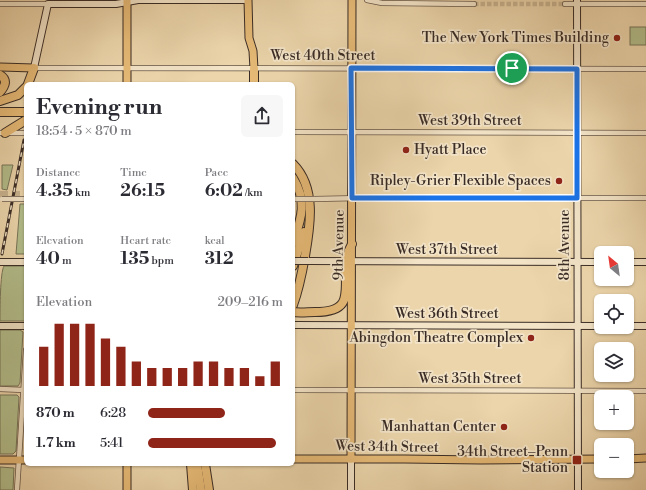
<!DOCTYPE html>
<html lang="en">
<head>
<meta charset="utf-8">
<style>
  :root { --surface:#fff; --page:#f7f7f7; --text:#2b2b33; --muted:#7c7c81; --accent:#8f2418 }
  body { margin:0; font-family:"Libre Bodoni",serif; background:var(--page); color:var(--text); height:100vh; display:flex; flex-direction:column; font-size:15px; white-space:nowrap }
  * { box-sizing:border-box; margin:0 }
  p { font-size:13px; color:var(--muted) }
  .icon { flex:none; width:22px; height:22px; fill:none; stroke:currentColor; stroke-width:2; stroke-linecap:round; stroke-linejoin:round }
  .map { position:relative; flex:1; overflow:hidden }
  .panel { position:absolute; left:24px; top:82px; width:271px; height:384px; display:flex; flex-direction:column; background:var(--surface); border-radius:6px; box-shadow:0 1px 3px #0004 }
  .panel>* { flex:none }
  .needle { width:26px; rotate:331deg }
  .buttons { position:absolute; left:594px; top:246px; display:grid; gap:8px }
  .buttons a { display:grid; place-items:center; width:40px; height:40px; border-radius:6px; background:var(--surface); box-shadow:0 1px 3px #0004; font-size:20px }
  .pin { position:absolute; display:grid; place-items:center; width:34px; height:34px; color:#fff; margin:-17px; border:2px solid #fff; border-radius:50%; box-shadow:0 1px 4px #0007 }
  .round { display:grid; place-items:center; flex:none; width:42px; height:42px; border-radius:6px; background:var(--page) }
  .head { display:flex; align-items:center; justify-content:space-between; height:68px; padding:0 12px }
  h1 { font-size:22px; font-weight:700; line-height:30px }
  .metrics { display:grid; grid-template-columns:repeat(3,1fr); gap:6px; height:68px; padding:4px 12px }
  .metrics div { display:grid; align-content:center }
  .metrics b { font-size:17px; font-weight:700 }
  .metrics small { font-size:11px; font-weight:400 }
  .metrics p { font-size:11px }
  .chart { height:112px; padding:8px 12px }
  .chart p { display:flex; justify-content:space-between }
  .chart svg { width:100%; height:72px; margin-top:4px; stroke:var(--accent); stroke-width:6 }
  ul { padding:0 12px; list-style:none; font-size:13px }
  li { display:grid; grid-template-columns:64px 48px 1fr; align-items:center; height:30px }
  li i { height:10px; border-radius:5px; background:var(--accent) }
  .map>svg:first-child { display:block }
</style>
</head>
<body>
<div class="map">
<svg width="646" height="490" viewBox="0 0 646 490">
  <rect width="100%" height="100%" fill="#ecd5ab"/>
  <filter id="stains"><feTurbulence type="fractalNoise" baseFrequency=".005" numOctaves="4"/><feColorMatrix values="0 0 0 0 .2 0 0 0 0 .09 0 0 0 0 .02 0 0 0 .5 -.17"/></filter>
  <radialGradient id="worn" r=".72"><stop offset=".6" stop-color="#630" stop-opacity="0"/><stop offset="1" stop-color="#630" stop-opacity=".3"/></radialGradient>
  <!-- green -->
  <g fill="#b3be8c" stroke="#767559">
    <rect x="630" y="27" width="16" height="18"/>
    <path d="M2 165H13L7 190 2 189Z"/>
    <path d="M20 204H26V254H16Z"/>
    <path d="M4 266H26V321H0C0 310 0 273 4 266Z"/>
    <path d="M0 330H20L23 332 20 383 18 386H0Z"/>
    <path d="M0 395H17L19 397 16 451 13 454H0Z"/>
    <path d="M0 467 14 468 13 490H0Z"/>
  </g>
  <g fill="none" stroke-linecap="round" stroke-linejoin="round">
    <!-- minor-tunnel -->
    <path stroke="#c8b390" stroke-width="4.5" stroke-dasharray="4.5 2" stroke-linecap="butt" d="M474 4H565"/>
    <!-- motorway-tunnel -->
    <path stroke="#c8b390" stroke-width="8" stroke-dasharray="8 4" stroke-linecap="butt" d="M0 195H26"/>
    <!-- minor casing -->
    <g stroke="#665647" stroke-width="6">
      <g id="minor">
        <path d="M367 0 382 3 474 4"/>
        <path d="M0 4H48"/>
        <path d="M565 4H646"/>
        <path d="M34 68 646 69"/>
        <path d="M293 132 646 133"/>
        <path d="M0 133H26"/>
        <path d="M314 199 363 198H646"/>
        <path d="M0 389 24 390"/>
        <path d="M293 390 646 391"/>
        <path d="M17 490 26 350"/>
      </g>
    </g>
    <!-- secondary casing -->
    <g stroke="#392c26" stroke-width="8">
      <g id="secondary">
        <path d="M577 0 578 490"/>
        <path d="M34 68 48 4H116L138 0H244"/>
        <path d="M308 261 601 262"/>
        <path d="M0 262H26"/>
        <path d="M627 262H646"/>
        <path d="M293 325 601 326"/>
        <path d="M0 326H26"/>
        <path d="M627 326H646"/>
        <path d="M351 490V459"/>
      </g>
    </g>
    <!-- primary casing -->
    <g stroke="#392c26" stroke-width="9">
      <g id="primary">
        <path d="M248 0 249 38 253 51 254 69"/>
        <path d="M0 67 34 68"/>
        <path d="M127 84V0"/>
        <path d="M293 459H404L481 460 601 459"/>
        <path d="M351 459 352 0"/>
        <path d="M627 459 646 458"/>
        <path d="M0 460H26"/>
        <path d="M127 464V490"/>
      </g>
    </g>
    <!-- motorway casing -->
    <g stroke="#392c26" stroke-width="10">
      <g id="motorway">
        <path d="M0 75C8 80 5 86 0 92"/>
        <path d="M28 84 34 68"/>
        <path d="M254 84V69"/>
        <path d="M0 101 18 95 26 87"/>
        <path d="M0 112H26"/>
        <path d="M5 133 26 120"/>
        <path d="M293 164C317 188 310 227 305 256 302 273 299 289 293 305"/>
        <path d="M293 178C308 202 301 219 293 243"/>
        <path d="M293 266 304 232"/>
        <path d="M293 312C300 313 308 312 315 312 355 312 344 291 346 262 347 255 349 249 352 244"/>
        <path d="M191 464 193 490"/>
        <path d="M197 464 201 490"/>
        <path d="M205 464 209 490"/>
      </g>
    </g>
    <!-- minor -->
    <use href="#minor" stroke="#f3e4c8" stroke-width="4.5"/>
    <!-- secondary -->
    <use href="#secondary" stroke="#f3e4c8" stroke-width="6"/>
    <!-- primary -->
    <use href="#primary" stroke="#e6ba76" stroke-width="7"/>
    <!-- motorway -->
    <use href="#motorway" stroke="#e6ba76" stroke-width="8"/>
    <!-- rail casing -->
    <g stroke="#392c26" stroke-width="3">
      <path id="rail" d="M2 254 24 140"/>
    </g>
    <!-- rail -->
    <use href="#rail" stroke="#f3e4c8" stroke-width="1.5" stroke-dasharray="4.5" stroke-linecap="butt"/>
    <!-- minor-bridge casing -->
    <g stroke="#665647" stroke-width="6" stroke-linecap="butt">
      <g id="minor-bridge">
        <path d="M2 199H26"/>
        <path d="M294 199H314"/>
      </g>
    </g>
    <!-- secondary-bridge casing -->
    <g stroke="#392c26" stroke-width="8" stroke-linecap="butt">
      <path id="secondary-bridge" d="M293 261H308"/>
    </g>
    <!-- minor-bridge -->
    <use href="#minor-bridge" stroke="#f3e4c8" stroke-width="4.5"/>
    <!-- secondary-bridge -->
    <use href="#secondary-bridge" stroke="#f3e4c8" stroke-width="6"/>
  </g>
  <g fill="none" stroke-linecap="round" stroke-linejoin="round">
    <!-- route casing -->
    <g stroke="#fff" stroke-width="8">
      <path id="route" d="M351 68 577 69V198H352Z"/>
    </g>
    <!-- route -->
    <use href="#route" stroke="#1a73e8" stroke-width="5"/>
  </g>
  <!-- markers -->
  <g fill="#8f2418" stroke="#f3e4c8" stroke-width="1.5">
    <circle cx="617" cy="38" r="4"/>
    <circle cx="406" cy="150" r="4"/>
    <circle cx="559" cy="181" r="4"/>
    <circle cx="531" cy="338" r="4"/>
    <circle cx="504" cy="427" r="4"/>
    <rect x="572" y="455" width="10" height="10" rx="2"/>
  </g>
  <g text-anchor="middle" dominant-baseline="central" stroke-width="3.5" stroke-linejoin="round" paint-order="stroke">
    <!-- poi labels -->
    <g font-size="14" fill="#392c26" stroke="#f3e4c8" text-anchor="end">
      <text x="609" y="38">The New York Times Building</text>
      <text x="414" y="150" text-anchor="start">Hyatt Place</text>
      <text x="551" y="181">Ripley-Grier Flexible Spaces</text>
      <text x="523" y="338">Abingdon Theatre Complex</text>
      <text x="496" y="427">Manhattan Center</text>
      <text x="568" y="452">34th Street–Penn<tspan x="568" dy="16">Station</tspan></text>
    </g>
    <!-- street labels -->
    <g font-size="14" fill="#392c26" stroke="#f3e4c8">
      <text x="323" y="56">West 40th Street</text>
      <text x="470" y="121">West 39th Street</text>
      <text transform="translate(339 245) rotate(-89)">9th Avenue</text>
      <text transform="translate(565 245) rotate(-90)">8th Avenue</text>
      <text x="447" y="250">West 37th Street</text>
      <text x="447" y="314">West 36th Street</text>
      <text x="470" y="379">West 35th Street</text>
      <text transform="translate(387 447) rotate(1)">West 34th Street</text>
    </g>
  </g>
  <rect width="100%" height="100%" filter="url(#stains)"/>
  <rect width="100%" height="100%" fill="url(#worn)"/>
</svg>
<div class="buttons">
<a><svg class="needle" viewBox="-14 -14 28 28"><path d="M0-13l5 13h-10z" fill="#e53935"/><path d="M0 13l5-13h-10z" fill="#7c7c81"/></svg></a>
<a><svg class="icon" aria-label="locate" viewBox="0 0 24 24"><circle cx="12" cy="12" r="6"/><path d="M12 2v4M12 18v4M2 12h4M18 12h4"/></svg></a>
<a><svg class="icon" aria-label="layers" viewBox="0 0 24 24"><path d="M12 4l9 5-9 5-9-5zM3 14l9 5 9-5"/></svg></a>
<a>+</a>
<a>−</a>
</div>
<div class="pin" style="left:512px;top:68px;background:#1e9e55"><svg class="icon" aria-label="arrive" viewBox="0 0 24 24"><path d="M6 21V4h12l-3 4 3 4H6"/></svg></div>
<section class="panel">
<div class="head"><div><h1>Evening run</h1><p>18:54 · 5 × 870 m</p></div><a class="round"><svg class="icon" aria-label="share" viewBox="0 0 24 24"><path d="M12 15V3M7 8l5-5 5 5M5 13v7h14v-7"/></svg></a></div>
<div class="metrics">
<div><p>Distance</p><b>4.35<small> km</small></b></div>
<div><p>Time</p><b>26:15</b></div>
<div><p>Pace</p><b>6:02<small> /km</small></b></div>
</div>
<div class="metrics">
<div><p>Elevation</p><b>40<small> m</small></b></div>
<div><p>Heart rate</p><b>135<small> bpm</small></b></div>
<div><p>kcal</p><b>312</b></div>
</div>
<div class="chart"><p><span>Elevation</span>209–216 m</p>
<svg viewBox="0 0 160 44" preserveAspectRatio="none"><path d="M5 44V20M15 44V6M25 44V6M35 44V6M45 44V15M55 44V20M65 44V29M75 44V33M85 44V33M95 44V33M105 44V29M115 44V29M125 44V33M135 44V33M145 44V38M155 44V29"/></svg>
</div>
<ul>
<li><b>870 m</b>6:28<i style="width:57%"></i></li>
<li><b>1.7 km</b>5:41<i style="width:95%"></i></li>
</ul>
</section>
</div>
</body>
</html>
